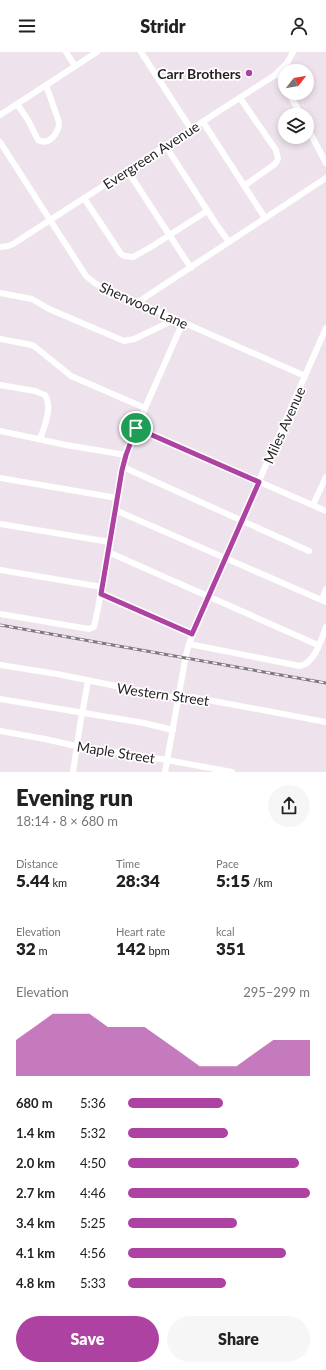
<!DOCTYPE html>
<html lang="en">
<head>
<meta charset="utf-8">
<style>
  :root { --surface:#fff; --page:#f6f6f6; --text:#222; --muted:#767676; --accent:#ad42a3 }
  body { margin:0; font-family:Lato,sans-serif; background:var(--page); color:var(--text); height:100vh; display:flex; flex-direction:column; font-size:15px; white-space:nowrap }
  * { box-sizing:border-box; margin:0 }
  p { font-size:13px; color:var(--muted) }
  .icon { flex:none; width:22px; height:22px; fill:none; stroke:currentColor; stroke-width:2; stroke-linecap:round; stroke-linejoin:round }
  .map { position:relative; height:720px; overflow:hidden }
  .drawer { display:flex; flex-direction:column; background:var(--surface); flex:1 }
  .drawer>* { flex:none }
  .needle { width:26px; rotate:59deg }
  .buttons { position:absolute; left:278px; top:12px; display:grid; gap:8px }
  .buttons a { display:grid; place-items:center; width:36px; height:36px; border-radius:50%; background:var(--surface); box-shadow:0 2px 6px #0003; font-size:20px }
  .pin { position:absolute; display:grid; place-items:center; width:34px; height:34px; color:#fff; margin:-17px; border:2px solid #fff; border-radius:50%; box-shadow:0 1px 4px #0007 }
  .round { display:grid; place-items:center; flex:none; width:42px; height:42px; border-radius:21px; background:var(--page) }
  .summary { display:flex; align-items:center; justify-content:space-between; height:68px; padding:0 16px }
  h1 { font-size:22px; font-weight:800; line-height:30px }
  .figures { display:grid; grid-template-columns:repeat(3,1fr); gap:6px; height:68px; padding:4px 16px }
  .figures div { display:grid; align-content:center }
  .figures b { font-size:17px; font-weight:800 }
  .figures small { font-size:11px; font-weight:400 }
  .figures p { font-size:11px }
  .chart { height:112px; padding:8px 16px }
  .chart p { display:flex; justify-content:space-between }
  .chart svg { width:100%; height:72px; margin-top:4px; fill:var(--accent); opacity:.7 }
  .action { display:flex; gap:8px; margin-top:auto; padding:8px 16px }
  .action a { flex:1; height:46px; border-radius:24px; background:var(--accent); color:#fff; font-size:16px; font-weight:800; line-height:46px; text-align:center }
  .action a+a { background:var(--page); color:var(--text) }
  ul { padding:0 16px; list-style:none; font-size:13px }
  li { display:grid; grid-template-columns:64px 48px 1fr; align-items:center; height:30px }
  li i { height:10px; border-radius:5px; background:var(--accent) }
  header { display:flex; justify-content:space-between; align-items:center; height:52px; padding:0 16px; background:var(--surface); font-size:18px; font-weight:800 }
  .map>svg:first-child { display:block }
</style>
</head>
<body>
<header><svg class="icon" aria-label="menu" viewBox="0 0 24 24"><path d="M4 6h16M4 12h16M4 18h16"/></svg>Stridr<svg class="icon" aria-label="person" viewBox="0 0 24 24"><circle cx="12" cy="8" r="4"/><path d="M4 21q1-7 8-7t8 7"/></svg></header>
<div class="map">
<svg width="326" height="720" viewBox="0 0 326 720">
  <rect width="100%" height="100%" fill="#eee3ec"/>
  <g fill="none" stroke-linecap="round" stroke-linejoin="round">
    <!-- minor -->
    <g stroke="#fff" stroke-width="6">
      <path d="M66 0 75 14"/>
      <path d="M141 0 191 77"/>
      <path d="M278 21 285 33"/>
      <path d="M289 41 301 63"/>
      <path d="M240 46 276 98 278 107 275 112 244 134"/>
      <path d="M17 52 28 68 38 88C49 94 59 81 59 70L46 33"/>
      <path d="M0 63 97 0"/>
      <path d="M203 70 265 166"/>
      <path d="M307 75 326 111"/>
      <path d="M0 90 86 224 96 232 305 324"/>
      <path d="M165 93 216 172 229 190"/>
      <path d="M127 118 191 216"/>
      <path d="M84 146 121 202 125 204 133 205 151 195 207 159"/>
      <path d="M0 195 8 194 13 192 275 23 287 11 293 0"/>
      <path d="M0 241 32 247 49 257 124 289 134 287 176 267"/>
      <path d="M138 250 326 126"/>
      <path d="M0 287 27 292 34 294 71 324 145 356"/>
      <path d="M0 333 35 339 45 343C53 356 44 375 40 387"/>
      <path d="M136 376 326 459"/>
      <path d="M0 379 66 393 126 403"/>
      <path d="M123 415 309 499"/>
      <path d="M0 426 117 446"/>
      <path d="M313 453 326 425"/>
      <path d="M115 458 326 550"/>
      <path d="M0 472 110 490"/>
      <path d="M108 500 318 593"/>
      <path d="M0 518 102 535"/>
      <path d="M101 542 192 582"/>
      <path d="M322 548 326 537"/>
      <path d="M0 562 89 577 94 575 98 556 117 446 126 403 145 356 183 270"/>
      <path d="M189 592 300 614C315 611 321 588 326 575"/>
      <path d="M0 613 57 622 170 645H192L326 670"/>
      <path d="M0 647 144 671 173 678"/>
      <path d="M0 679 45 687 76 694 167 708 232 720"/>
      <path d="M73 720 80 673 88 629"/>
      <path d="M165 720 186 603 189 592 225 506 326 276"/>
    </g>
    <!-- rail casing -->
    <g stroke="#80797f" stroke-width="3">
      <path id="rail" d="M0 573 326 631"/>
    </g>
    <!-- rail -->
    <use href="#rail" stroke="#fff" stroke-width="1.5" stroke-dasharray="4.5" stroke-linecap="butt"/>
  </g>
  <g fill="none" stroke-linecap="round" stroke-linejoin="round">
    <!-- route casing -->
    <g stroke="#fff" stroke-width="8">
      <path id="route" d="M136 376 259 430 192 582 101 542 122 418 126 403Z"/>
    </g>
    <!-- route -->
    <use href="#route" stroke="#ad42a3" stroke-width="5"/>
  </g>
  <!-- markers -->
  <circle fill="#ad42a3" stroke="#fff" stroke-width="1.5" cx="249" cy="21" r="4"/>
  <g text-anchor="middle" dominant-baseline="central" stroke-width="3.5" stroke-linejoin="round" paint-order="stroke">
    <!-- poi labels -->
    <g font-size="14" font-weight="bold" fill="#231f22" stroke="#fff" text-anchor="end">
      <text x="241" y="21">Carr Brothers</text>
    </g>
    <!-- street labels -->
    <g font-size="14" fill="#231f22" stroke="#fff">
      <text transform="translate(151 103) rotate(-33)">Evergreen Avenue</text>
      <text transform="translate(144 253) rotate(24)">Sherwood Lane</text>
      <text transform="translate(284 373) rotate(-66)">Miles Avenue</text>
      <text transform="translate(163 642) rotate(8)">Western Street</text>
      <text transform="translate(116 700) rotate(9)">Maple Street</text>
    </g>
  </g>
</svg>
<div class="buttons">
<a><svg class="needle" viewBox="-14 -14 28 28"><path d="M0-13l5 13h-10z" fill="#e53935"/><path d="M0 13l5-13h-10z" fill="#767676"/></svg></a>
<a><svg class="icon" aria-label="layers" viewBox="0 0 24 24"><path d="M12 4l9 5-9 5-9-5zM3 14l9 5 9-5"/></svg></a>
</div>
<div class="pin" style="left:136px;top:376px;background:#1e9e55"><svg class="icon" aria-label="arrive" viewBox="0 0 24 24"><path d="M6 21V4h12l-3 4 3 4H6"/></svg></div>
</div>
<section class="drawer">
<div class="summary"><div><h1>Evening run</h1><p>18:14 · 8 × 680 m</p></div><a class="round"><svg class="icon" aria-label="share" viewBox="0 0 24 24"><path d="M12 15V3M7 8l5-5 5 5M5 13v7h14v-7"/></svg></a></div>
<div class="figures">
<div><p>Distance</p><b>5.44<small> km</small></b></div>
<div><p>Time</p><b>28:34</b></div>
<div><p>Pace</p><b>5:15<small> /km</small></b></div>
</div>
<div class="figures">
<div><p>Elevation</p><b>32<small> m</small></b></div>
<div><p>Heart rate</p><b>142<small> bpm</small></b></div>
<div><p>kcal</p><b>351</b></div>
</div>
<div class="chart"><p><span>Elevation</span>295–299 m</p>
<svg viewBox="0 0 160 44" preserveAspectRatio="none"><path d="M0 44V22L10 14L20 6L30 6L40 6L50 14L60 14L70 14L80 22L90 30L100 38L110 38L120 38L130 30L140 22L150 22L160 22V44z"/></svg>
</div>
<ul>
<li><b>680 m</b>5:36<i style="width:52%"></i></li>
<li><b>1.4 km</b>5:32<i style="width:55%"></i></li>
<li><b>2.0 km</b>4:50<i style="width:94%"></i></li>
<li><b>2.7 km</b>4:46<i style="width:100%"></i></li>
<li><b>3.4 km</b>5:25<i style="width:60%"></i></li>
<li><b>4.1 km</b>4:56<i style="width:87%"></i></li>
<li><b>4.8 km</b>5:33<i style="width:54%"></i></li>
</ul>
<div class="action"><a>Save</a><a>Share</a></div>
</section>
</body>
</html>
